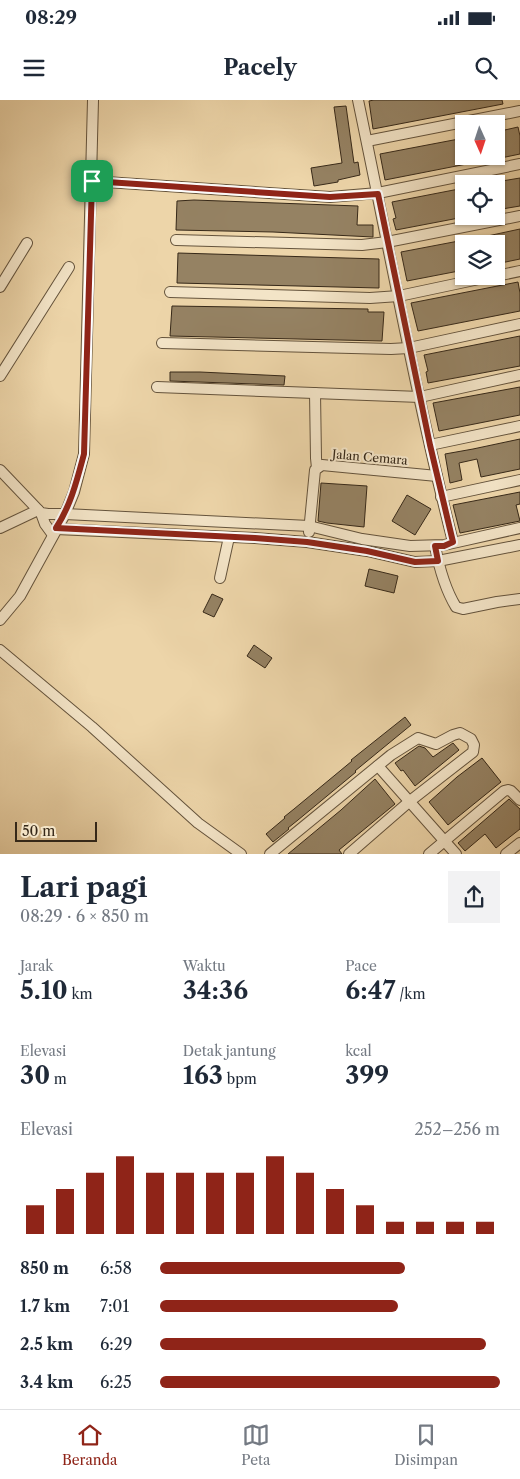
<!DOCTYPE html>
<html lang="id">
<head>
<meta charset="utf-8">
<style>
  :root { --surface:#fff; --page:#f2f2f3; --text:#1f2937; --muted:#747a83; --line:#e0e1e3; --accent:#8f2418 }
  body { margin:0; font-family:"Libre Caslon Text",serif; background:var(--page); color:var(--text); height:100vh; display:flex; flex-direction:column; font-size:19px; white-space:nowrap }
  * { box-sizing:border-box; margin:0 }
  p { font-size:16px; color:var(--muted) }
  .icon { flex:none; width:28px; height:28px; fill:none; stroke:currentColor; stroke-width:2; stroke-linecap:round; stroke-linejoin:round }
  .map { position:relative; height:754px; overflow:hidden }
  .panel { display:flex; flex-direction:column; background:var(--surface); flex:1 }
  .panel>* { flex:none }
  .needle { width:32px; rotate:177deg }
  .buttons { position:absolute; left:455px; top:15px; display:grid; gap:10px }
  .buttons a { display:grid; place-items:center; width:50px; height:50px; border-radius:0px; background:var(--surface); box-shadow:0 1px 4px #0004; font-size:25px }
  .scale { position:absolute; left:15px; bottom:12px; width:82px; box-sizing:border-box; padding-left:5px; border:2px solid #362818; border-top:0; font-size:14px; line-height:18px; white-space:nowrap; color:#362818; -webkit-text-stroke:4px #f3e4c7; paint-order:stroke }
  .pin { position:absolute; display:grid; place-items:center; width:42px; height:42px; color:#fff; margin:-21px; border-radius:10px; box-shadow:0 2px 8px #0006 }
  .round { display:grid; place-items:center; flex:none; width:52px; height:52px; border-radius:0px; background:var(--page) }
  .headline { display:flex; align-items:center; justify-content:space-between; height:85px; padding:0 20px }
  h1 { font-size:28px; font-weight:700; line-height:38px }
  .metrics { display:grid; grid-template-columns:repeat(3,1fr); gap:8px; height:85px; padding:5px 20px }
  .metrics div { display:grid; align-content:center }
  .metrics b { font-size:25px; font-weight:700 }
  .metrics small { font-size:14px; font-weight:400 }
  .metrics p { font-size:14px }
  .chart { height:140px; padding:10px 20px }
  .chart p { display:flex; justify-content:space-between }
  .chart svg { width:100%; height:90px; margin-top:5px; stroke:var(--accent); stroke-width:6 }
  ul { padding:0 20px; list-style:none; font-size:16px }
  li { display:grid; grid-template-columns:80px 60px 1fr; align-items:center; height:38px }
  li i { height:12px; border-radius:6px; background:var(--accent) }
  .status { display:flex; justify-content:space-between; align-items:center; height:35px; padding:0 25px; background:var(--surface); direction:ltr }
  .status svg { height:14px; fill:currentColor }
  header { display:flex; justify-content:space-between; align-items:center; height:65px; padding:0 20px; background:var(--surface); font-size:22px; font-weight:700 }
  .menu { display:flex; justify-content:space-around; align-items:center; height:70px; border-top:1px solid var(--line); background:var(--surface); font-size:14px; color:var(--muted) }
  .menu a { display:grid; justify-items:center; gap:2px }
  .menu .current { color:var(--accent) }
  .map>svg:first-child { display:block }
</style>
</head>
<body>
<div class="status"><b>08:29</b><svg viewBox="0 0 49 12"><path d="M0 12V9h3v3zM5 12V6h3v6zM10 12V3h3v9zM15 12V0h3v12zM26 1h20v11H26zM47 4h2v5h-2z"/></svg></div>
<header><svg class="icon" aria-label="menu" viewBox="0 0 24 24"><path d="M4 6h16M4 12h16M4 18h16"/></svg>Pacely<svg class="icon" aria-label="search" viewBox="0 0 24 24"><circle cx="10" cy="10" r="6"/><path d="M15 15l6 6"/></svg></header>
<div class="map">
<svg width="520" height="754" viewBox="0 0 520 754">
  <rect width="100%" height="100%" fill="#edd5a9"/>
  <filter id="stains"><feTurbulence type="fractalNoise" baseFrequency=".004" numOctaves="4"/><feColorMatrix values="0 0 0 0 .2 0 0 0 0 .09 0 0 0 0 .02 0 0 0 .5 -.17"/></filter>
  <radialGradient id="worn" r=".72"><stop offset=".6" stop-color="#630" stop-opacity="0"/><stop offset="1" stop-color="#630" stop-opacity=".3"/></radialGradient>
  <!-- building -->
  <g fill="#958263" stroke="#362818">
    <path d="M374 0H502L503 4 373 29 369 1Z"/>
    <path d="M346 6 354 63 358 62 360 75 338 80V82L314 86 311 68 342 63 334 7Z"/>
    <path d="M518 27 520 36V54L496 59V32Z"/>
    <path d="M464 38V56H487V60L385 80 380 54Z"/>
    <path d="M520 78V106L496 110V82Z"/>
    <path d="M464 88V117L396 130 393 119 396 118 392 102Z"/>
    <path d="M194 100 358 106 357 125H373V137L273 132 176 130 177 101Z"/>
    <path d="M520 129V159L496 164V144H469V140Z"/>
    <path d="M464 140V170L407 181 401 152Z"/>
    <path d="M178 153 379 159V188L177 183Z"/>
    <path d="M518 182 520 193V211L418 231 411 203Z"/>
    <path d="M172 206 368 209V212H384L382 241 170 236Z"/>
    <path d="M520 236V266L428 283 426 272 428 271 424 255Z"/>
    <path d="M170 272H200L285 276 284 285 170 281Z"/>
    <path d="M520 287V315L439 331 433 303Z"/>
    <path d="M520 339V369L481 377 477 359 459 363 462 380 450 383 445 354 473 349Z"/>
    <path d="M321 383 367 386 364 427 327 423 318 421Z"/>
    <path d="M520 392V404L516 405 520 421 460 433 453 405Z"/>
    <path d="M407 395 431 409 415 435 392 421Z"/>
    <path d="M369 469 398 476 394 493 365 486Z"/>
    <path d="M212 494 223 499 214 517 203 512Z"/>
    <path d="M254 545 272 558 265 568 247 556Z"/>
    <path d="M405 617 411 625 355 671 356 672 298 720 288 728 289 729 273 742 266 734 285 718 284 717 294 709 352 661 351 660Z"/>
    <path d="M453 643 459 650 415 686 403 670 401 671 395 663 419 646 425 648 433 657Z"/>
    <path d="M482 658 501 682 448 725 429 702 457 677Z"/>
    <path d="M375 679 395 704 339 750 342 754H288L341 710Z"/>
    <path d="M509 699 520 709V729L496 748 485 734 465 751 458 743Z"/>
  </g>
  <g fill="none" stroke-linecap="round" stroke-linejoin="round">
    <!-- minor casing -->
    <g stroke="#64533c" stroke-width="12">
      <g id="minor">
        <path d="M358 0C389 148 416 296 453 442"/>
        <path d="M367 41 520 11"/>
        <path d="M91 81 330 97 378 93 520 64"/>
        <path d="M176 140 362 145 387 142 520 116"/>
        <path d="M496 176 520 171"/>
        <path d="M0 187 27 143"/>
        <path d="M170 192 370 198 399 196 493 176"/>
        <path d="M162 243 391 249 409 248 520 224"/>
        <path d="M0 276 69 167"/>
        <path d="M157 287 420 297 520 275"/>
        <path d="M315 293 316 358 317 368"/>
        <path d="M430 345 520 326"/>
        <path d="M0 370 41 413 48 414H65L309 426 362 439 410 446 444 445 520 428"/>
        <path d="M441 397 520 380"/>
        <path d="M41 413 45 424 53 435"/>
        <path d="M0 428 38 410"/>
        <path d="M56 429 255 438 307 442 367 451 415 462 438 461 520 445"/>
        <path d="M309 432 315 370 322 365 437 376"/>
        <path d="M435 446C439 467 445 489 456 507L463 509 497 502 520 499"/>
        <path d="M220 478 229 437"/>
        <path d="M0 520 20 496 65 414 74 392 84 354 93 0"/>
        <path d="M0 550 92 627 198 723 241 754"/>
        <path d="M378 666 456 754"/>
        <path d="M270 754 391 655 418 638 436 644 453 635 460 633 471 639 474 645 473 652 410 701 349 754"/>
        <path d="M429 754 504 691 508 690 511 691 520 700"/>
        <path d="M506 754 520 743"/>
      </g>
    </g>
    <!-- minor -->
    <use href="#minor" stroke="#f3e4c7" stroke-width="10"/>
  </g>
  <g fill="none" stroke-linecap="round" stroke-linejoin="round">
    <!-- route casing -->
    <g stroke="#fff" stroke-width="10">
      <path id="route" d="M92 81 330 97 378 94 430 345 453 442 444 446H435L438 461 415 462 367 451 307 442 255 438 56 428C71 405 77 380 84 354Z"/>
    </g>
    <!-- route -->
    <use href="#route" stroke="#8f2418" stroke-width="6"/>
  </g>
  <g text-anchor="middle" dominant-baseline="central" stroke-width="4" stroke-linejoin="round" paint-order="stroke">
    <!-- street labels -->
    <g font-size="12" fill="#362818" stroke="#f3e4c7">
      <text transform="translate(370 357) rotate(5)">Jalan Cemara</text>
    </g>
  </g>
  <rect width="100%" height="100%" filter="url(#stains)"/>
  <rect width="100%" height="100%" fill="url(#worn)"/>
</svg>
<div class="buttons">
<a><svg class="needle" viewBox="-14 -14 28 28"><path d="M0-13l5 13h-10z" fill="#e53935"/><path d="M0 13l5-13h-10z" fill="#747a83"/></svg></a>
<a><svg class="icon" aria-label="locate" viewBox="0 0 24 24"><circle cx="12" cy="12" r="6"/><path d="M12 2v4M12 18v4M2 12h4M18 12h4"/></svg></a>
<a><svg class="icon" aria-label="layers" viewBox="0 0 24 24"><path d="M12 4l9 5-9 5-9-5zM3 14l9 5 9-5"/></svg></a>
</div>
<div class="scale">50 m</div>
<div class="pin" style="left:92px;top:81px;background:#1e9e55"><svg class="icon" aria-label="arrive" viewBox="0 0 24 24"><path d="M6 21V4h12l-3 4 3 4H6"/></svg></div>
</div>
<section class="panel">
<div class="headline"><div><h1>Lari pagi</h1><p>08:29 · 6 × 850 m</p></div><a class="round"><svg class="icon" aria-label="share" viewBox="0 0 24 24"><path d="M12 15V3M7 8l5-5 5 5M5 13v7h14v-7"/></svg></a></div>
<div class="metrics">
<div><p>Jarak</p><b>5.10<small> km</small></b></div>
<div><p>Waktu</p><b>34:36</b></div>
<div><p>Pace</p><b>6:47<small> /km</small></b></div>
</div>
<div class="metrics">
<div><p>Elevasi</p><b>30<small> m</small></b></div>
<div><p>Detak jantung</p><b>163<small> bpm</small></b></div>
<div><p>kcal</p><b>399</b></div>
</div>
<div class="chart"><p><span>Elevasi</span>252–256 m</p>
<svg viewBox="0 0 160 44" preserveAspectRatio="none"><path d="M5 44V30M15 44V22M25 44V14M35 44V6M45 44V14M55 44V14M65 44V14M75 44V14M85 44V6M95 44V14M105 44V22M115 44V30M125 44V38M135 44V38M145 44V38M155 44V38"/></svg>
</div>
<ul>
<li><b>850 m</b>6:58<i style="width:72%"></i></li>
<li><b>1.7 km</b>7:01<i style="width:70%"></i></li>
<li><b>2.5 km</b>6:29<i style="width:96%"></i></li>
<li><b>3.4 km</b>6:25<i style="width:100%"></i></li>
</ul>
</section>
<nav class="menu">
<a class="current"><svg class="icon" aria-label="home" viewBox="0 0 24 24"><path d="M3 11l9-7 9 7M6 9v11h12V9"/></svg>Beranda</a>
<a><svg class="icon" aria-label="map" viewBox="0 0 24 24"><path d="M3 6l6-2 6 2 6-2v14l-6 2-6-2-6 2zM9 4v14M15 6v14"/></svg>Peta</a>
<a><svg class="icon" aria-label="saved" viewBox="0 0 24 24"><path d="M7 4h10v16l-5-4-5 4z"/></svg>Disimpan</a>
</nav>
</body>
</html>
